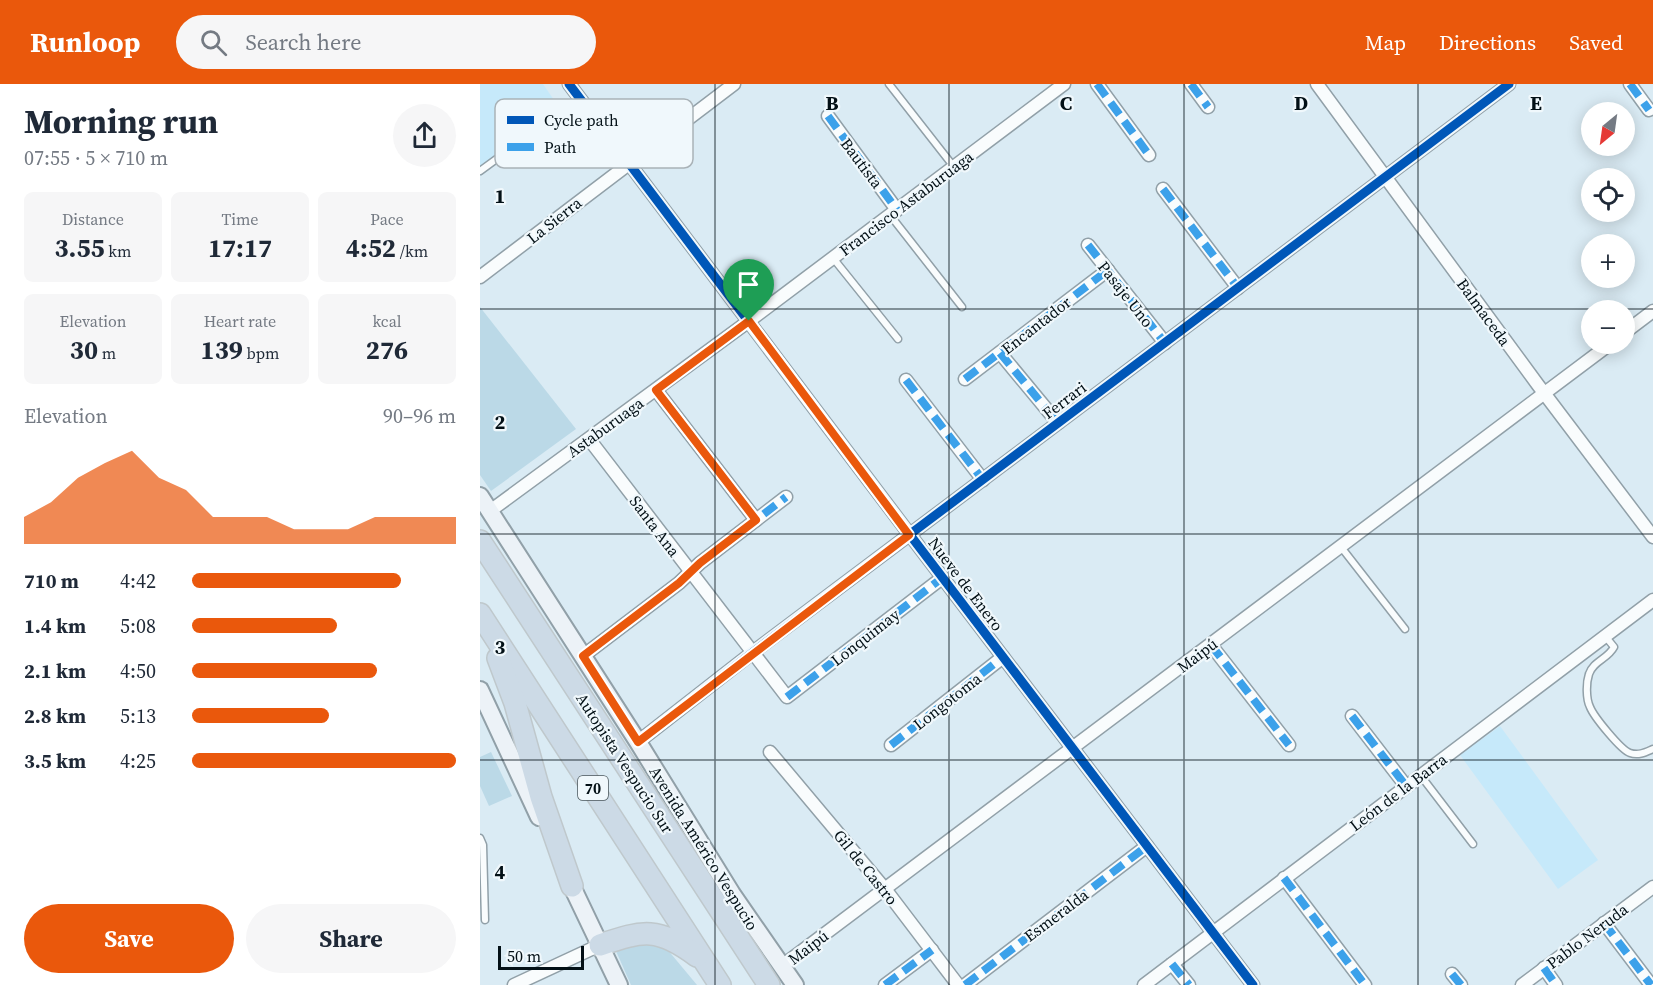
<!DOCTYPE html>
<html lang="en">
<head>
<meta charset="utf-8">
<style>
  :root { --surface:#fff; --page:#f6f6f7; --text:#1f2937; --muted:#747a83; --accent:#ea580c }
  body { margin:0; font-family:"Source Serif 4",serif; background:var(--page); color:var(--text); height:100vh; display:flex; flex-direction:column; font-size:22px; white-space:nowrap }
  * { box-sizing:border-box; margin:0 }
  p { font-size:20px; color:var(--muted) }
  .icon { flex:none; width:33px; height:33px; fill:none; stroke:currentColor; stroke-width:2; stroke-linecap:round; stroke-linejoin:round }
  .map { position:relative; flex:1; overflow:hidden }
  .drawer { display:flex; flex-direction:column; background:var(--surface); width:480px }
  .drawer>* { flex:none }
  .needle { width:39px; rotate:209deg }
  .controls { position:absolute; left:1101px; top:18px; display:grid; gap:12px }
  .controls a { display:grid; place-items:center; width:54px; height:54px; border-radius:50%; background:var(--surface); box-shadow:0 3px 15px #0003; font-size:30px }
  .scale { position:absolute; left:18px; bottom:15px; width:86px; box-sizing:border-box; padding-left:6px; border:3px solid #031016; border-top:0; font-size:16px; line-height:21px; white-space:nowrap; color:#031016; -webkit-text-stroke:4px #f0f8fc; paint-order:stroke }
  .pin { position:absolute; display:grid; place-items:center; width:51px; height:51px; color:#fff; margin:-62px -26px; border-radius:50% 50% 50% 0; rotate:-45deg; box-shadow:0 0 6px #0007 }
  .pin .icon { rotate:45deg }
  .round { display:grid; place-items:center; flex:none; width:63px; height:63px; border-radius:32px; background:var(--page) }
  .head { display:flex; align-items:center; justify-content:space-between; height:102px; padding:0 24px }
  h1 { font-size:33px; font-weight:700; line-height:45px }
  .stats { display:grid; grid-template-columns:repeat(3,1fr); gap:9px; height:102px; padding:6px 24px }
  .stats div { display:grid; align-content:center; border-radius:9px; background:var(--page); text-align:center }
  .stats b { font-size:26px; font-weight:700 }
  .stats small { font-size:16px; font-weight:400 }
  .stats p { font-size:16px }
  .chart { height:168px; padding:12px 24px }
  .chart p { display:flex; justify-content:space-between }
  .chart svg { width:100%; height:108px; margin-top:6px; fill:var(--accent); opacity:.7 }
  .cta { display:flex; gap:12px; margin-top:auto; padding:12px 24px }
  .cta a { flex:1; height:69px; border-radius:36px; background:var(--accent); color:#fff; font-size:24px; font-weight:700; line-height:69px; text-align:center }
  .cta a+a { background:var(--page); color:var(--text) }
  ul { padding:0 24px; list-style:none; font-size:20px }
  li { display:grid; grid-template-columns:96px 72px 1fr; align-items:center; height:45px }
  li i { height:15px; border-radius:8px; background:var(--accent) }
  header { display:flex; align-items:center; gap:36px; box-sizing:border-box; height:84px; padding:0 30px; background:var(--accent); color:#fff }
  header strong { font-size:28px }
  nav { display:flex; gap:33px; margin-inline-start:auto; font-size:21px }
  .search { width:420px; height:54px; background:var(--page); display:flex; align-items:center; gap:15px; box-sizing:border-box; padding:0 21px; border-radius:33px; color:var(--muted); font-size:22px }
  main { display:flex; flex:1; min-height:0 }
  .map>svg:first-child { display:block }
</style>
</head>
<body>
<header>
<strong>Runloop</strong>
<div class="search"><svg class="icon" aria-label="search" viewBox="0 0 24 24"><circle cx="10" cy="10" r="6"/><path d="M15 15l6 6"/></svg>Search here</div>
<nav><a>Map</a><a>Directions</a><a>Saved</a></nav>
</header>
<main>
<section class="drawer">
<div class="head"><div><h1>Morning run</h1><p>07:55 · 5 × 710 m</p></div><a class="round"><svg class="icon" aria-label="share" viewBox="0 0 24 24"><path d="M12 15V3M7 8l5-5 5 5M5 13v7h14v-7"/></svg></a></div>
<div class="stats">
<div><p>Distance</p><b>3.55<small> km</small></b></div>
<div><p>Time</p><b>17:17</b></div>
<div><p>Pace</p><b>4:52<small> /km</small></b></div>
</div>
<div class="stats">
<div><p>Elevation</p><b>30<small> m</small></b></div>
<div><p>Heart rate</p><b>139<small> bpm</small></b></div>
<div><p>kcal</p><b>276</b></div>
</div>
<div class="chart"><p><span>Elevation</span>90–96 m</p>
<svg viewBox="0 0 160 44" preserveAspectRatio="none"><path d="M0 44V33L10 27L20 17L30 11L40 6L50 17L60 22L70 33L80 33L90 33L100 38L110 38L120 38L130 33L140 33L150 33L160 33V44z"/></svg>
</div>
<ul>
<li><b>710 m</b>4:42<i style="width:79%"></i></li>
<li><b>1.4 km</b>5:08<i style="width:55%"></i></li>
<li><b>2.1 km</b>4:50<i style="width:70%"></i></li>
<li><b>2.8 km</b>5:13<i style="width:52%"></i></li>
<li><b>3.5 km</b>4:25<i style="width:100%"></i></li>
</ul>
<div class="cta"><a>Save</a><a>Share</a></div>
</section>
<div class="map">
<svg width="1173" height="901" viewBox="0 0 1173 901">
  <rect width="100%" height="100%" fill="#daebf4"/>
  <!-- built -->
  <g fill="#c6e9fa">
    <path d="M0 0H63L83 29 0 92Z"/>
    <path d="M1020 642 1118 776 1078 805 980 671Z"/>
  </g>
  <!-- green -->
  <g fill="#bbd9e7">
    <path d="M0 223 96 345 11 407 0 391Z"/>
    <path d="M11 668 32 712 9 722 0 702V673Z"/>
    <path d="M169 856 187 865 217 901H151L136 867Z"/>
  </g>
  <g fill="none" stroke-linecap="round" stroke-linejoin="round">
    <!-- service casing -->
    <g stroke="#91a0a8" stroke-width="9">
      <g id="service">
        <path d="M409 0 474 83"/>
        <path d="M0 87 100 14"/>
        <path d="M410 131 482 223"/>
        <path d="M353 174 418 255"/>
        <path d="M861 463 925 545"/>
        <path d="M1125 552 1134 563C1128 575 1113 577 1109 590 1106 599 1106 615 1110 623 1114 633 1141 666 1150 669 1159 672 1166 668 1173 665"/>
        <path d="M941 692 993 760"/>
        <path d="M0 754 3 761 5 836"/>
      </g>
    </g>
    <!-- minor casing -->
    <g stroke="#91a0a8" stroke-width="15">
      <g id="minor">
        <path d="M89 0 424 443 773 901"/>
        <path d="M617 0 669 71"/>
        <path d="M711 0 728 23"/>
        <path d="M837 0 1058 301 1173 453"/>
        <path d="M1150 0 1169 26"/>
        <path d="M348 32 417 126"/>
        <path d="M683 105 758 204"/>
        <path d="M608 161 685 259"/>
        <path d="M0 193 254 0"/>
        <path d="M1144 249 1173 227"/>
        <path d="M520 269 578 339"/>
        <path d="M485 295 628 186"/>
        <path d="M426 296 503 396"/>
        <path d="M176 306 276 436"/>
        <path d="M109 355 307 613 462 494"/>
        <path d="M10 427 269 237 584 0"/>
        <path d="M731 561 809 661"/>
        <path d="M103 572 199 499 220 479 306 413"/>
        <path d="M872 632 926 702"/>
        <path d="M158 658 272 569 1029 0"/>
        <path d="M411 661 523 573"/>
        <path d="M290 668 405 805 478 901"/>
        <path d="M804 794 885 901"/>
        <path d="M1124 839 1171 901"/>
        <path d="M692 880 709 901"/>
        <path d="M302 882 1130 260"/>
        <path d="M1064 884 1076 901"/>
        <path d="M972 890 981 901"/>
        <path d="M34 901 120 861"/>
        <path d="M405 901 452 866"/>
        <path d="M485 901 667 762"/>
        <path d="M664 901 1173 516"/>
        <path d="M1042 901 1173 803"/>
      </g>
    </g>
    <!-- secondary casing -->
    <g stroke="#91a0a8" stroke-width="20">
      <g id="secondary">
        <path d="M0 412 158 658 252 810 315 901"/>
        <path d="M0 606 59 733"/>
        <path d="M87 792 139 901"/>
      </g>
    </g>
    <!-- motorway casing -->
    <g stroke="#bfc8cc" stroke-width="24">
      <g id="motorway">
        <path d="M0 457 289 901"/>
        <path d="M0 530 240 901"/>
        <path d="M18 574 35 619 61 713 92 802"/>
        <path d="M120 861C164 846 178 843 217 872"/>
      </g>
    </g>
    <!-- service -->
    <use href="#service" stroke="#f9fcfd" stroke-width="6"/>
    <!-- minor -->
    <use href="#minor" stroke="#f9fcfd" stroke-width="12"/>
    <!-- secondary -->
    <use href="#secondary" stroke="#ecf2f7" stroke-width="16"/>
    <!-- motorway -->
    <use href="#motorway" stroke="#ccdae6" stroke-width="21"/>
    <!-- quiet -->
    <g stroke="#3ca1ea" stroke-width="8" stroke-dasharray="15 8" stroke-linecap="butt">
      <path d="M617 0 669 71"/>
      <path d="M711 0 728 23"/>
      <path d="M1150 0 1169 26"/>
      <path d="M348 32 417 126"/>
      <path d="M683 105 758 204"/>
      <path d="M608 161 685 259"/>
      <path d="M520 269 578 339"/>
      <path d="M485 295 628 186"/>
      <path d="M426 296 503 396"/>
      <path d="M176 306 276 436"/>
      <path d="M731 561 809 661"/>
      <path d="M103 572 199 499 220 479 306 413"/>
      <path d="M307 613 462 494"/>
      <path d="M872 632 926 702"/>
      <path d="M411 661 523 573"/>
      <path d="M804 794 885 901"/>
      <path d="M1124 839 1171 901"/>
      <path d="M692 880 709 901"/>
      <path d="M1064 884 1076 901"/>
      <path d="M972 890 981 901"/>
      <path d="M405 901 452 866"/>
      <path d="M485 901 667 762"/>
    </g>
    <!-- cycleway casing -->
    <g stroke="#f0f8fc" stroke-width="13">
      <g id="cycleway">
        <path d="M89 0 424 443 773 901"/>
        <path d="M158 658 272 569 1029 0"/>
      </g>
    </g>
    <!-- cycleway -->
    <use href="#cycleway" stroke="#0057b8" stroke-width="9"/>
  </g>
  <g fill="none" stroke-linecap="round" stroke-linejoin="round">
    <!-- route casing -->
    <g stroke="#fff" stroke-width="12">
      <path id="route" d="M269 237 429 451 158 658 103 572 199 499 220 479 276 436 176 306Z"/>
    </g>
    <!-- route -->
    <use href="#route" stroke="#ea580c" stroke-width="8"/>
  </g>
  <!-- grid -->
  <path fill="none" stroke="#031016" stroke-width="1.5" stroke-opacity="0.55" d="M235 0V901M469 0V901M704 0V901M938 0V901M0 225H1173M0 450H1173M0 676H1173"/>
  <g text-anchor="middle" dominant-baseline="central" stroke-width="4.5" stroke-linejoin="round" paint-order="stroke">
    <!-- shield labels -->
    <rect fill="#f0f8fc" stroke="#4a565b" stroke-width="1.5" x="98" y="692" width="30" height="24" rx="4.5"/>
    <g font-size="15" font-weight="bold" fill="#031016">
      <text x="113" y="704">70</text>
    </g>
    <!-- street labels -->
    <g font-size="16" fill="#031016" stroke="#f0f8fc">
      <text transform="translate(382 79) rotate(53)">Bautista</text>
      <text transform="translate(426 119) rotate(-37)">Francisco Astaburuaga</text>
      <text transform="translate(74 136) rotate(-38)">La Sierra</text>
      <text transform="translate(646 210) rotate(52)">Pasaje Uno</text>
      <text transform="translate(1004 228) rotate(54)">Balmaceda</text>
      <text transform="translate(556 241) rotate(-38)">Encantador</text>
      <text transform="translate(584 316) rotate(-37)">Ferrari</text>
      <text transform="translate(125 343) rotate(-36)">Astaburuaga</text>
      <text transform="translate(175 442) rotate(53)">Santa Ana</text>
      <text transform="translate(486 500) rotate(53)">Nueve de Enero</text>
      <text transform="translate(385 553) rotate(-38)">Lonquimay</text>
      <text transform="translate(717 571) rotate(-37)">Maipú</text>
      <text transform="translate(467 617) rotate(-38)">Longotoma</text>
      <text transform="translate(145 679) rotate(57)">Autopista Vespucio Sur</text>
      <text transform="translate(918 708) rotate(-37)">León de la Barra</text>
      <text transform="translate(224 764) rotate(58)">Avenida Américo Vespucio</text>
      <text transform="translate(386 783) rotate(51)">Gil de Castro</text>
      <text transform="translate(576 831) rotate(-37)">Esmeralda</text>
      <text transform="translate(1107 852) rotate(-37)">Pablo Neruda</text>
      <text transform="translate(328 863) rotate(-37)">Maipú</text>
    </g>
  </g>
  <!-- legend -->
  <rect x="15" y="15" width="198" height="69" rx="9" fill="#f0f8fc" stroke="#a9b2b7" stroke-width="1.5"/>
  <rect x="27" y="32" width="27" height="8" fill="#0057b8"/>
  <rect x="27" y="59" width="27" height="8" fill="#3ca1ea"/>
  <g font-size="16" fill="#031016">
    <text x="64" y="42">Cycle path</text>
    <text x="64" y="69">Path</text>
  </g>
  <g font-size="20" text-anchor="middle" font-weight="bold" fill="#031016" stroke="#f0f8fc" stroke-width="4.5" stroke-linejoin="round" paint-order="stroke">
    <text x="352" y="26">B</text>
    <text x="586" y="26">C</text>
    <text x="821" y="26">D</text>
    <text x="1056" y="26">E</text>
    <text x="20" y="119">1</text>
    <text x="20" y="345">2</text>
    <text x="20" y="570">3</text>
    <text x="20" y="795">4</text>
  </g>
</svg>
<div class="controls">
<a><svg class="needle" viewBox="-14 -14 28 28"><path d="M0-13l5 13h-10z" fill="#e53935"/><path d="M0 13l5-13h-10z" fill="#747a83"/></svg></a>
<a><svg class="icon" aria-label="locate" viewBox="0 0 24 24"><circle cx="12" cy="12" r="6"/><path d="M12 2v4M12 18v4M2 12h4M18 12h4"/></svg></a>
<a>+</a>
<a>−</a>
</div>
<div class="scale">50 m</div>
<div class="pin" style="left:269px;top:237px;background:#1e9e55"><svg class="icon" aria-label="arrive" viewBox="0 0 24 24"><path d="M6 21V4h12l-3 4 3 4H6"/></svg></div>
</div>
</main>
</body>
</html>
